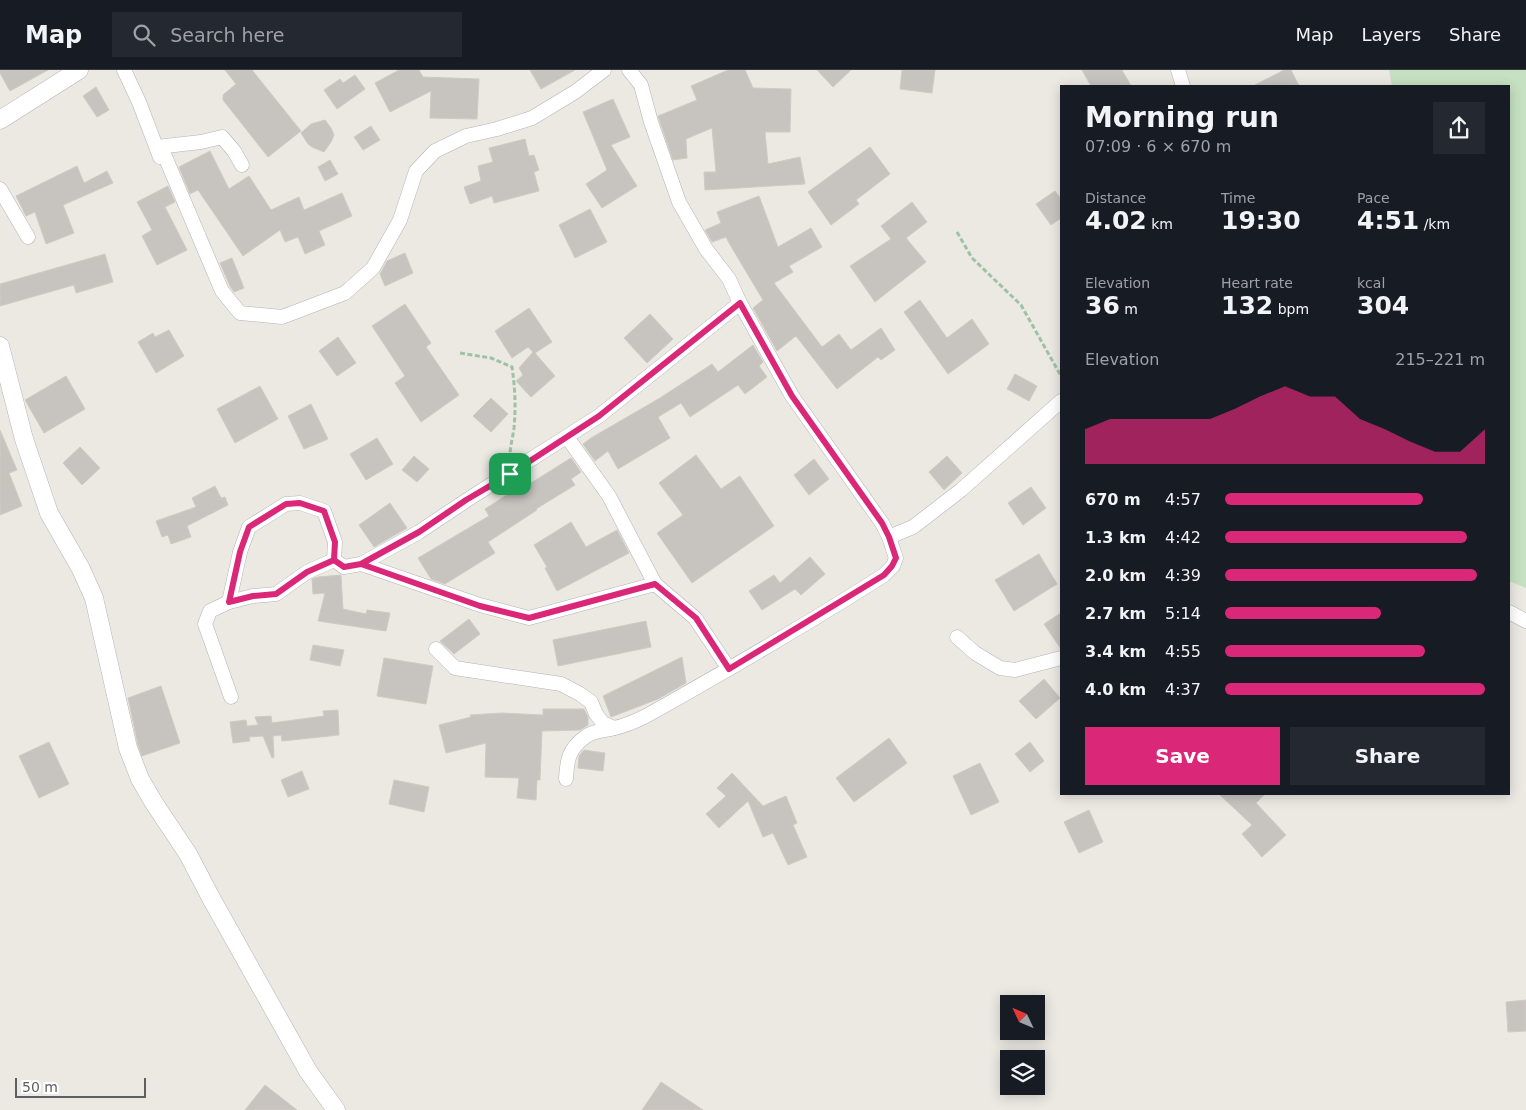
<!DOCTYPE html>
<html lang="en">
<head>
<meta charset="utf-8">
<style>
  :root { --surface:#171b24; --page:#242831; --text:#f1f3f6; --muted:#9ea1a6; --line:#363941; --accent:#db2777 }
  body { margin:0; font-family:"DejaVu Sans",sans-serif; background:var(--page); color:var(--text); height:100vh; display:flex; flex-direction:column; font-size:19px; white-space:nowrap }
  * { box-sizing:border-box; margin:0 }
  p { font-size:16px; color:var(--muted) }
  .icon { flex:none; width:28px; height:28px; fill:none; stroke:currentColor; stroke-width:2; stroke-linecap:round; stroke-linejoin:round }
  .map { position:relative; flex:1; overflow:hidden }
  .drawer { position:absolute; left:1060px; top:15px; width:450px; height:710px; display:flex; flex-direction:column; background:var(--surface); border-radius:0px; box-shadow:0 2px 12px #0003 }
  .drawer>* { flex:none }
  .needle { width:32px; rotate:314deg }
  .buttons { position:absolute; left:1000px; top:925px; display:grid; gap:10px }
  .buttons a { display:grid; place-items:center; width:45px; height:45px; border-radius:0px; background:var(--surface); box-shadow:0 2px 12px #0003; font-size:25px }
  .scale { position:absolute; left:15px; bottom:12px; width:131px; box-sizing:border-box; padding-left:5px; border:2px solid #5b5f62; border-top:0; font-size:14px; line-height:18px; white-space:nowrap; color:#5b5f62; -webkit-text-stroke:4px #fff; paint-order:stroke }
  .pin { position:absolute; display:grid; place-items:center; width:42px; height:42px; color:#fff; margin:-21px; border-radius:10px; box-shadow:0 2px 8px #0006 }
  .round { display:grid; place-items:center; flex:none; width:52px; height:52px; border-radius:0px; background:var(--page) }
  .summary { display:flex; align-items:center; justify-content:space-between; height:85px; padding:0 25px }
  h1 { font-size:28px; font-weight:700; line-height:38px }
  .metrics { display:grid; grid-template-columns:repeat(3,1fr); gap:8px; height:85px; padding:5px 25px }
  .metrics div { display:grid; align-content:center }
  .metrics b { font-size:25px; font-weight:700 }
  .metrics small { font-size:14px; font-weight:400 }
  .metrics p { font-size:14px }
  .chart { height:140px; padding:10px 25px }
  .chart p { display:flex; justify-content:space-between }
  .chart svg { width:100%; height:90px; margin-top:5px; fill:var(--accent); opacity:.7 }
  .button { display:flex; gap:10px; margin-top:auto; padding:10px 25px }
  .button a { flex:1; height:58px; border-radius:0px; background:var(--accent); color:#fff; font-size:20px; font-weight:700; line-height:58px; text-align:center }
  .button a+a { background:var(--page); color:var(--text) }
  ul { padding:0 25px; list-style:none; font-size:16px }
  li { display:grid; grid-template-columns:80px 60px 1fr; align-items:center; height:38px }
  li i { height:12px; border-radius:6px; background:var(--accent) }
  header { display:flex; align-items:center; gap:30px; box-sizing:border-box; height:70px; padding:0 25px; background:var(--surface); border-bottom:1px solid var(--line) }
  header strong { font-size:24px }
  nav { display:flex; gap:28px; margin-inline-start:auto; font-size:18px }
  .search { width:350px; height:45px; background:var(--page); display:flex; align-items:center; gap:12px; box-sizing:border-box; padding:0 18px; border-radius:0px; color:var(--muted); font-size:19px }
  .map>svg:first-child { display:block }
</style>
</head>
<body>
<header>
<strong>Map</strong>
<div class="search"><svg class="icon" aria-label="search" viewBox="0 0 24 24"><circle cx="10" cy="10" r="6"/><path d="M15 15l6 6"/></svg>Search here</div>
<nav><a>Map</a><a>Layers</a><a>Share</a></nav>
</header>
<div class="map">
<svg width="1526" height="1040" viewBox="0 0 1526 1040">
  <rect width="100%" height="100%" fill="#ece9e3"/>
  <!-- green -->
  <path fill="#c6e1c2" d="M1389 0H1526V518L1509 511V16H1392Z"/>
  <!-- building -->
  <g fill="#c7c4c0" stroke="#d0cac2">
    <path d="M0 0H48L10 21 0 3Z"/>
    <path d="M225 0H252L301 61 268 87 223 30V25L236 14Z"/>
    <path d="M399 0H419L423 7 479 9 477 49 430 48 431 21 390 42 375 13Z"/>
    <path d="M530 0H575L541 19Z"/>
    <path d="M728 0H745L753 18 791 19 790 62H765L768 94 800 87 805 114 705 120 704 102H716L712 58 686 69 687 88 673 90 658 46 697 30 691 16Z"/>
    <path d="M817 0H851L833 17Z"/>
    <path d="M902 0H935L932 23 900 19Z"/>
    <path d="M1082 0H1122L1131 16H1091Z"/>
    <path d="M1284 0H1291L1299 16H1253Z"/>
    <path d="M355 5 365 19 337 39 324 20 340 9 343 13Z"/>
    <path d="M96 17 109 40 97 47 83 26Z"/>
    <path d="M613 29 630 67 611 75 637 116 602 138 586 114 607 100 583 42Z"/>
    <path d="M325 50 331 58 334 65 331 72 324 82 312 77 308 74 301 63 311 54Z"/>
    <path d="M371 56 380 70 363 80 354 67Z"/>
    <path d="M525 69 529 86 534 85 539 100 534 102 539 121 494 133 492 126 470 134 464 117 481 111 478 96 493 92 489 78Z"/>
    <path d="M870 77 890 104 856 130 859 134 831 155 808 122Z"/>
    <path d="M210 81 229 119 249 106 271 140 299 127 304 140 342 123 352 146 319 161 325 175 305 184 298 167 285 172 280 160 243 186 198 120 190 124 179 97Z"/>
    <path d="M330 90 338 104 325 111 318 97Z"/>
    <path d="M77 96 84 113 107 101 113 113 63 135 74 163 46 174 35 142 26 146 16 126Z"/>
    <path d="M168 116 175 132 165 137 187 180 157 195 142 166 152 160 137 132Z"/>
    <path d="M1055 121 1061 129V148L1051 155 1036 134Z"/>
    <path d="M759 126 778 177 811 158 822 177 789 196 793 202 774 213 822 277 839 264 851 280 881 258 895 280 881 290 878 287 837 319 796 266 777 281 753 238 763 230 729 173 726 167 712 172 705 160 721 153 717 142Z"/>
    <path d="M912 132 927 152 906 168 926 192 875 232 850 196 891 169 881 156Z"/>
    <path d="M590 139 607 172 575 188 559 155Z"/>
    <path d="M405 183 413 203 385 216 380 204 387 191Z"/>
    <path d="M105 184 113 212 76 223 74 215 0 236V214Z"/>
    <path d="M232 188 244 218 234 222 230 216 220 193Z"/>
    <path d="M920 230 947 268 972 249 989 274 948 304 904 242Z"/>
    <path d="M405 234 431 273 426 277 459 325 421 352 395 313 405 306 372 256Z"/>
    <path d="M529 238 552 272 535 283 555 306 531 327 516 311 523 305 519 298 533 282 528 277 512 288 495 261Z"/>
    <path d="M650 244 673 269 647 293 624 268Z"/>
    <path d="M169 260 184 286 156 303 138 272 153 263 155 267Z"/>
    <path d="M338 267 356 293 337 306 319 281Z"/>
    <path d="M753 275 763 292 759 296 767 307 745 324 738 315 690 347 681 333 658 347 670 368 618 399 608 381 595 391 583 374 591 368 660 328 712 294 718 302Z"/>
    <path d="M1015 304 1037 316 1029 331 1007 319Z"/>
    <path d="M66 306 85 339 44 363 25 330Z"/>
    <path d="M260 316 278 349 235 373 217 339Z"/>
    <path d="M491 328 508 344 491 362 473 346Z"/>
    <path d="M311 334 328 369 304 379 288 346Z"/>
    <path d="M0 360 17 400 9 403 22 436 0 445Z"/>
    <path d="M377 368 393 394 366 410 350 384Z"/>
    <path d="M80 377 100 398 82 415 63 393Z"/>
    <path d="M696 385 721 419 740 406 774 456 692 513 657 463 683 445 659 413Z"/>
    <path d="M414 386 429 399 417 412 402 400Z"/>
    <path d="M947 386 962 403 944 420 929 402Z"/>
    <path d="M571 388 581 402 571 409 575 415 536 439 537 440 488 472 495 483 445 514 431 509 418 488 489 446 485 439 521 416 523 418Z"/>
    <path d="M814 389 829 409 809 425 794 405Z"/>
    <path d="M215 416 221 428 225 427 228 435 187 456 191 467 171 474 168 465 162 467 156 451 196 437 192 428Z"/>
    <path d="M1031 417 1046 438 1023 455 1008 433Z"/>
    <path d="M390 433 407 458 374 477 359 455Z"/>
    <path d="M571 452 586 477 617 460 629 483 557 521 545 498 547 497 534 475Z"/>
    <path d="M1039 484 1057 514 1014 541 995 510Z"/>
    <path d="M810 487 825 504 801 525 795 519 762 540 749 521 774 505 780 513Z"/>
    <path d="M341 505 343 539 366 544 367 540 390 543 386 561 318 551 325 523 313 524 312 509 318 507Z"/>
    <path d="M1061 543V579L1044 554Z"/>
    <path d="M469 549 480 564 454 584 440 571Z"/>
    <path d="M646 551 651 577 558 596 553 570Z"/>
    <path d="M313 575 344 580 340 596 310 590Z"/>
    <path d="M682 587 686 613 658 629 611 647 603 626Z"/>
    <path d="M384 588 433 596 426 634 377 626Z"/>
    <path d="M1044 609 1060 628 1036 649 1019 631Z"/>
    <path d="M161 616 180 673 142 686 138 675 128 628Z"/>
    <path d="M543 639H584L588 647V655L580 660 542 661 540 710H537L536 730 517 728 519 708 485 707 486 673 446 683 439 655 471 647 470 645 502 643 543 645Z"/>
    <path d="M338 640 339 665 282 671 281 665 273 666 274 687 272 688 263 666 249 667 250 671 233 673 230 652 246 650 247 656 258 655 255 647 271 646 272 653 324 646 323 641Z"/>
    <path d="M889 668 907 693 854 732 836 708Z"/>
    <path d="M49 672 69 714 39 728 19 686Z"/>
    <path d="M1030 672 1044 691 1030 702 1015 684Z"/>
    <path d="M584 680 605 683 603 701 578 698 579 686Z"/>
    <path d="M980 693 999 732 971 745 953 706Z"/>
    <path d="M302 701 309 719 288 727 281 710Z"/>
    <path d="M732 703 763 736 786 726 797 753 793 755 807 787 788 795 773 763 763 767 748 731 719 758 706 744 726 726 717 718Z"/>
    <path d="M394 710 429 717 424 742 389 734Z"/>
    <path d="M1219 724H1265L1256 733 1286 765 1262 787 1242 764 1252 755Z"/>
    <path d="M1089 740 1103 772 1079 783 1064 752Z"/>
    <path d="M1526 930V961L1508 962 1506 932Z"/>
    <path d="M661 1012 703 1040H642Z"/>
    <path d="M265 1015 297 1040H245Z"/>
  </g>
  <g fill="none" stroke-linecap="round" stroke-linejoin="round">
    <!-- minor casing -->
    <g stroke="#b0b4b7" stroke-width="15">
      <g id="minor">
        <path d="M124 0 139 32 160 87"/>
        <path d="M1178 0 1183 16"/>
        <path d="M157 77 201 72 222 67 234 81 242 95"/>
        <path d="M161 77 222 221 240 243 282 247 345 223 373 198 400 150 416 101 435 81 466 66 497 59 532 48 575 22 604 0"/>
        <path d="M0 119 28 167"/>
        <path d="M567 367 609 426 655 514 695 548 729 599"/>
        <path d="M889 467 913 457 961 420 1061 331"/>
        <path d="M361 494 480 535 529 548 655 514"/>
        <path d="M229 532 240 482 249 457 286 434 300 433 324 441 335 472 334 490"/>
        <path d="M1509 542 1526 551"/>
        <path d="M957 567 975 583 1000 598 1015 600 1061 588"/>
        <path d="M436 579 455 598 561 614 580 624 591 632 596 644 603 653 614 658"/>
        <path d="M231 627 205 554 210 541 229 532 253 526 276 524 307 502 334 490 344 497 361 494 419 462 467 430 599 346 740 233 729 209 706 179 679 132 651 52 641 15 629 0"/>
        <path d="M566 709C567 689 569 679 585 667 594 660 604 661 614 658 625 656 636 651 646 646 726 601 806 555 884 505L893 496 896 488 889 467 882 453 792 326 740 233"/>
      </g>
    </g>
    <!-- tertiary casing -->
    <g stroke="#b0b4b7" stroke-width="19">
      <g id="tertiary">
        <path d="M0 50 79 0"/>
        <path d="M0 276 24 369 49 443 81 499 94 528 128 678 140 709 154 733 188 784 211 828 308 1001 336 1040"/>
      </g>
    </g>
    <!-- path -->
    <g stroke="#9ec3a4" stroke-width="3" stroke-dasharray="5 2.5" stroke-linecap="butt">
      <path d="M957 162 972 188 1021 235 1061 306"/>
      <path d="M460 283 491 288 512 297C515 318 516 336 514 358 513 367 510 376 510 386"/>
    </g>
    <!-- minor -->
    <use href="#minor" stroke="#fff" stroke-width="14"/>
    <!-- tertiary -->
    <use href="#tertiary" stroke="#fff" stroke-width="18"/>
  </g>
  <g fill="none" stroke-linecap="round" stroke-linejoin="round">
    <!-- route casing -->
    <g stroke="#fff" stroke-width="10">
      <path id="route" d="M510 404 466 430 419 462 361 494 344 497 334 490 307 502 276 524 253 526 229 532 240 482 249 457 286 434 300 433 324 441 335 472 334 490 344 497 361 494 480 536 529 548 655 514 696 548 729 599 884 505 892 496 896 488 889 467 882 453 792 326 740 233 599 346 510 404"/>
    </g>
    <!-- route -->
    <use href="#route" stroke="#db2777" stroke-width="6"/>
  </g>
</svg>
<div class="buttons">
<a><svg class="needle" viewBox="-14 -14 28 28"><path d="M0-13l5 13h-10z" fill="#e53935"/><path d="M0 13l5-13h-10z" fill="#9ea1a6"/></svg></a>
<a><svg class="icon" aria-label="layers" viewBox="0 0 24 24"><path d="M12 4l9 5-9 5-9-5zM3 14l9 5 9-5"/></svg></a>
</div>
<div class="scale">50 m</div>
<div class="pin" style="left:510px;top:404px;background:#1e9e55"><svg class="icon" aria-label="arrive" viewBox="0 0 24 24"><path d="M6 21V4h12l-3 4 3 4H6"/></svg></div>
<section class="drawer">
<div class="summary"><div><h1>Morning run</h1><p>07:09 · 6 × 670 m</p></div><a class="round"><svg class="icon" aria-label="share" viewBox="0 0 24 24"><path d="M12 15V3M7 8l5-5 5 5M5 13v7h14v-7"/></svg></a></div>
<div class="metrics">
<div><p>Distance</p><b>4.02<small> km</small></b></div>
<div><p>Time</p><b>19:30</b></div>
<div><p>Pace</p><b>4:51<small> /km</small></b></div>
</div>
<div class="metrics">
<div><p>Elevation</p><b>36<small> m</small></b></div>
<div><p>Heart rate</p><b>132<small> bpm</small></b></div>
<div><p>kcal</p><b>304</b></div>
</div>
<div class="chart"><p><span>Elevation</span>215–221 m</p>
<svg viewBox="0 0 160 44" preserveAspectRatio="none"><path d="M0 44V27L10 22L20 22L30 22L40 22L50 22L60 17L70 11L80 6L90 11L100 11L110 22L120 27L130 33L140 38L150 38L160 27V44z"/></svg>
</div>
<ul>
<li><b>670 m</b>4:57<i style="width:76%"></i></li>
<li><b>1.3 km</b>4:42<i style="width:93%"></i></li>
<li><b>2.0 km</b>4:39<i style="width:97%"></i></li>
<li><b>2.7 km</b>5:14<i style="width:60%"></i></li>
<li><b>3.4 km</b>4:55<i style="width:77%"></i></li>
<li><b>4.0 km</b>4:37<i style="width:100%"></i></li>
</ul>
<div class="button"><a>Save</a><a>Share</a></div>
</section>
</div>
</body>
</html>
